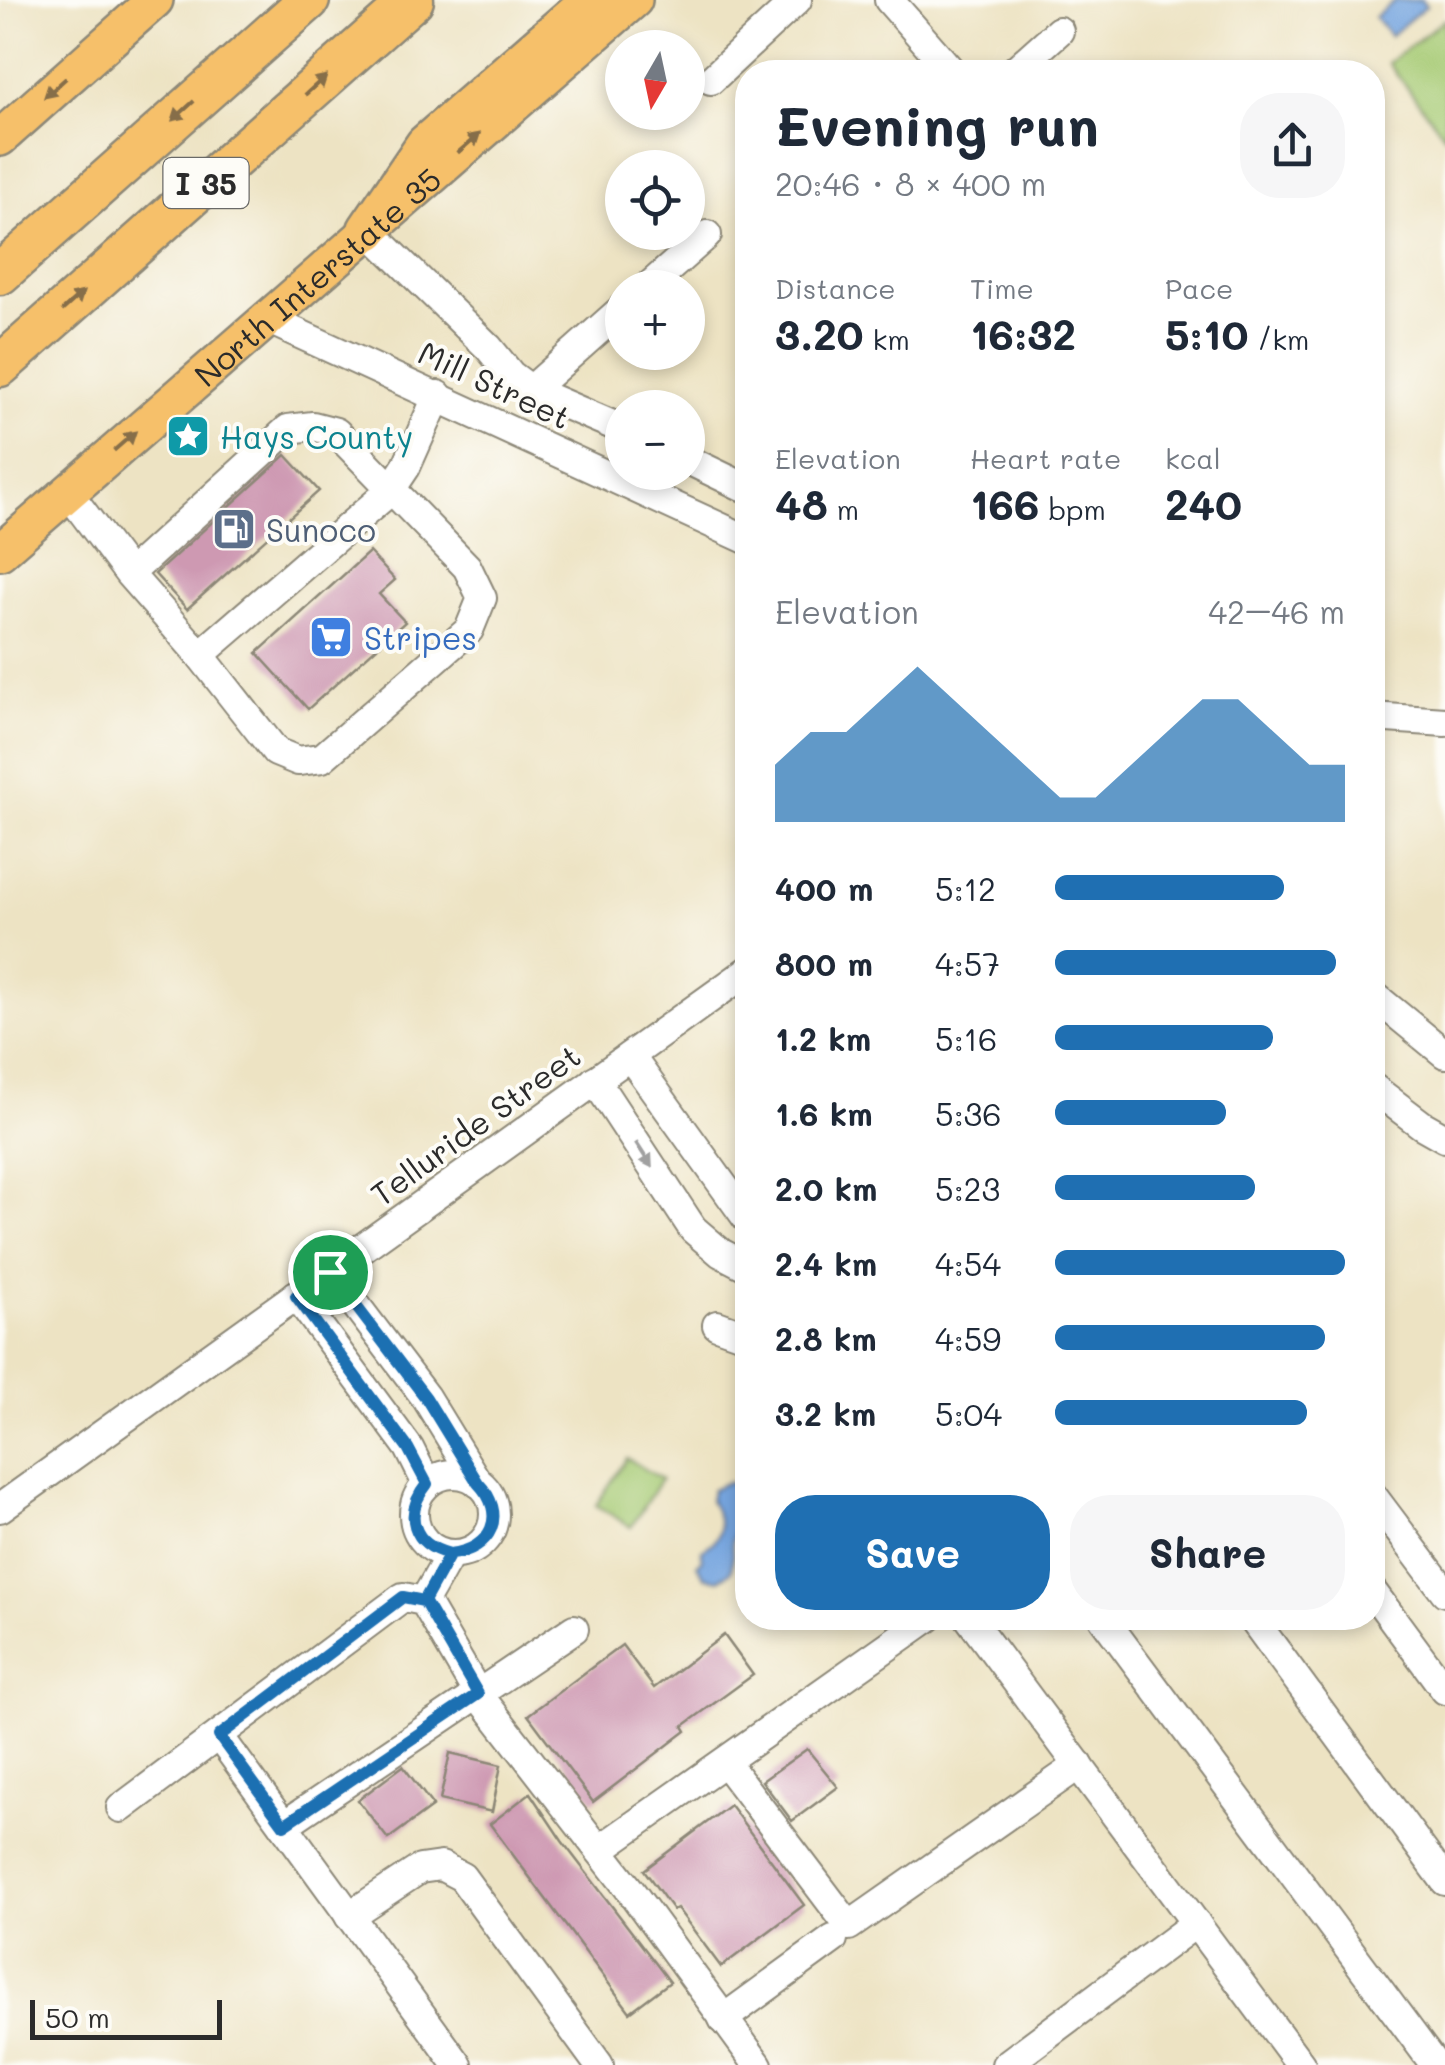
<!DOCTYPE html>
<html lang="en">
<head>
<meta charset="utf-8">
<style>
  :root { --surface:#fff; --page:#f6f6f7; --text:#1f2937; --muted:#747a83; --accent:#1f6fb2 }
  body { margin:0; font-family:Mali,sans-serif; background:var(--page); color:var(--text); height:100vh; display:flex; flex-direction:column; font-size:38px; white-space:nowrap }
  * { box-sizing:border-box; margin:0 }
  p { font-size:32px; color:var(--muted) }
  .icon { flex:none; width:55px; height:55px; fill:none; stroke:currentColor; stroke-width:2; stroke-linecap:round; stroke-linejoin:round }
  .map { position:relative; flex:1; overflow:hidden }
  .drawer { position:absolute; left:735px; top:60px; width:650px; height:1570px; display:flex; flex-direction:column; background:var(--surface); border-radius:40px; box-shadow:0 5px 15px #0003 }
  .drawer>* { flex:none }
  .needle { width:65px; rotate:189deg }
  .tools { position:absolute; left:605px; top:30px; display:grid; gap:20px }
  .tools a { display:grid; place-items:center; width:100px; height:100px; border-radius:50%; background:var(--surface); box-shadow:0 5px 15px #0003; font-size:50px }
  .scale { position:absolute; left:30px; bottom:25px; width:192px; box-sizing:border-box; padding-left:10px; border:5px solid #2b2b2b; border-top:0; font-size:28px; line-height:35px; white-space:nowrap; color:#2b2b2b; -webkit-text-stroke:8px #fdfcf7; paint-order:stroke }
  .pin { position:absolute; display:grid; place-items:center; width:85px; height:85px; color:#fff; margin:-42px; border:5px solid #fff; border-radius:50%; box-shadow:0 2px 10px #0007 }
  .round { display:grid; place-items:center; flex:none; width:105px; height:105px; border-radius:40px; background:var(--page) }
  .headline { display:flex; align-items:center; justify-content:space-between; height:170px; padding:0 40px }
  h1 { font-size:55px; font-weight:800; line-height:75px }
  .figures { display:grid; grid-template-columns:repeat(3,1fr); gap:15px; height:170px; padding:10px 40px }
  .figures div { display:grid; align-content:center }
  .figures b { font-size:42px; font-weight:800 }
  .figures small { font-size:28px; font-weight:400 }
  .figures p { font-size:28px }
  .chart { height:280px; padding:20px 40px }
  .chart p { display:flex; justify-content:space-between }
  .chart svg { width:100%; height:180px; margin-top:10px; fill:var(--accent); opacity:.7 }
  .primary-button { display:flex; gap:20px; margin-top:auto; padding:20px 40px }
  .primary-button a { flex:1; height:115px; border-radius:40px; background:var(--accent); color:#fff; font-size:40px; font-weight:800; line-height:115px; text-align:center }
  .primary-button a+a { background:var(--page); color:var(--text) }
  ul { padding:0 40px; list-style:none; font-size:32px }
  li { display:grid; grid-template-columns:160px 120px 1fr; align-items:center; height:75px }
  li i { height:25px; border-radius:12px; background:var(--accent) }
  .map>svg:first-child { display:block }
</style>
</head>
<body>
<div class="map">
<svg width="1445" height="2065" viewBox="0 0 1445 2065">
  <rect width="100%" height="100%" fill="#fdfcf7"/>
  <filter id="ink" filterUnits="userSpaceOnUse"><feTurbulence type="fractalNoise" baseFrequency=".01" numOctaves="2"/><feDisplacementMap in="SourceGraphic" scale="20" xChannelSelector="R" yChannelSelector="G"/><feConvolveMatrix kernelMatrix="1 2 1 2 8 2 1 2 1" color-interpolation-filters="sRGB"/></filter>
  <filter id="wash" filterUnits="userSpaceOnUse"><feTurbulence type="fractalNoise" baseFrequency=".0048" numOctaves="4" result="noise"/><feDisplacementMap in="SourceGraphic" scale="40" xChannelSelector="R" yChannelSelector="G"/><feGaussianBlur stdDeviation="2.25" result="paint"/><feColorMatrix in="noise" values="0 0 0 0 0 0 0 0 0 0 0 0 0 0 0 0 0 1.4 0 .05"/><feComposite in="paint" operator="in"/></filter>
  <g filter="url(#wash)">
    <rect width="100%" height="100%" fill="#ede3c3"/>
    <!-- green -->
    <g fill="#a6ca73" stroke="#687a4f" stroke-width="2.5">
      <path d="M1445 19V136L1388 63Z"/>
      <path d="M627 1458 661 1479 631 1527 596 1505Z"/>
    </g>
    <!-- water -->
    <g fill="#76a5df" stroke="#506885" stroke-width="2.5">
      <path d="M1396 0H1421L1426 6 1390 36 1375 17Z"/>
      <path d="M728 1482 747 1491V1523C722 1538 737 1550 731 1571L718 1580 705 1577 697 1565 702 1560V1550C726 1537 722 1522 710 1501L712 1489Z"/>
    </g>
    <g id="blocks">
      <!-- building -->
      <g fill="#ce99b2">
        <path d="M286 455 319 491 187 609 155 574Z"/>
        <path d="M369 552 395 580 379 594 405 622 308 709 257 653Z"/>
        <path d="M724 1635 753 1675 683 1726 686 1731 593 1802 528 1715 622 1645 654 1688Z"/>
        <path d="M807 1749 838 1787 792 1821 762 1781Z"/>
        <path d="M450 1753 501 1765 492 1812 440 1800Z"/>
        <path d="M403 1766 433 1806 388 1839 358 1800Z"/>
        <path d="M530 1793 562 1841 670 1982 630 2012 490 1824Z"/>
        <path d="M730 1805 804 1905 721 1967 677 1908 673 1910 644 1870Z"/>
      </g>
    </g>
  </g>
  <g filter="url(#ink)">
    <use href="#blocks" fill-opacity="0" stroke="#8c8777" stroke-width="2.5"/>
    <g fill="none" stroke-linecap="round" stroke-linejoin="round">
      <!-- minor casing -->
      <g stroke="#8c8777" stroke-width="32">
        <g id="minor">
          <path d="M889 0 952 72"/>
          <path d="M1013 72 1059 31"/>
          <path d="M711 80 797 0"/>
          <path d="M368 230 489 348 511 375 531 390 622 429"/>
          <path d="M647 288 707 235"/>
          <path d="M267 319 748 540"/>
          <path d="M531 390 622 309"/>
          <path d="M688 460 748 489"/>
          <path d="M67 491 129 574 200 655 276 752 298 761 322 758 469 630 482 598 467 567 336 432 313 426 288 429 129 574"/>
          <path d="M200 655 390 491 406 467 438 395"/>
          <path d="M1372 717 1445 722"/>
          <path d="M1372 994 1445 1054"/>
          <path d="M630 1056 748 1220"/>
          <path d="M595 1080 693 1229 721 1253 748 1267"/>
          <path d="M1372 1087 1422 1125 1445 1138"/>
          <path d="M330 1271 426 1398 478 1483"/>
          <path d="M296 1295 409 1448 427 1484"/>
          <path d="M717 1325 748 1336"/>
          <circle cx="454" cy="1514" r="40"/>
          <path d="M1372 1495 1445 1592"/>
          <path d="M0 1508 748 971"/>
          <path d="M1372 1591 1445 1690"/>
          <path d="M424 1601 450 1555"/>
          <path d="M969 1618 1301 2065"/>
          <path d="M1103 1618 1435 2065"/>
          <path d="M1252 1618 1445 1881"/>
          <path d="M219 1736 458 2065"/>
          <path d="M725 1762 849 1926 1079 1765"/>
          <path d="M121 1808 403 1597 424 1601 478 1694 630 1890 758 2065"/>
          <path d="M284 1825 574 1629"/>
          <path d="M599 1850 928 1618"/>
          <path d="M349 1916 420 1869 441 1866 462 1877 599 2065"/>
          <path d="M723 2019 833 1939"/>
          <path d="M1006 2065 1196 1923"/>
        </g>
      </g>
      <!-- major casing -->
      <g stroke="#8c8777" stroke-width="40">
        <g id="major">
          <path d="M0 138 155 0"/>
          <path id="s1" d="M0 552 634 0"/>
        </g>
      </g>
      <!-- highway casing -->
      <g stroke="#8c8777" stroke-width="45">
        <g id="highway">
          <path d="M368 230 426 145 592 0"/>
          <path d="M0 274 309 0"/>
          <path d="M0 366 413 0"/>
        </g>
      </g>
      <!-- minor -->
      <use href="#minor" stroke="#fff" stroke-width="28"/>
      <!-- major -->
      <use href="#major" stroke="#f6c06b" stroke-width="35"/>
      <!-- highway -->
      <use href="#highway" stroke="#f6c06b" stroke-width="40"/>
    </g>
    <!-- one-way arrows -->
    <defs><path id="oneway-solid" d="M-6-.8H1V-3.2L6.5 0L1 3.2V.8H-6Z" transform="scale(2.5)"/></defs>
    <g fill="#866e48">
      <use href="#oneway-solid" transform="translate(316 85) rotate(-42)"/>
      <use href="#oneway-solid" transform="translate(55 88) rotate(138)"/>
      <use href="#oneway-solid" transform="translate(183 111) rotate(138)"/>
      <use href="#oneway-solid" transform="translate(469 143) rotate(-41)"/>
      <use href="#oneway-solid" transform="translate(73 301) rotate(-42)"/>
      <use href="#oneway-solid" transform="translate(125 441) rotate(-41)"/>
    </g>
    <use fill="#a0a0a0" href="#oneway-solid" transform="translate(644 1155) rotate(57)"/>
  </g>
  <g fill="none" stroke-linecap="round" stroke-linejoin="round" filter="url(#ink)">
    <!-- route casing -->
    <g stroke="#fff" stroke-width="20">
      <path id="route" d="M330 1272 296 1296 408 1448 427 1484C403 1514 412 1545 450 1554L424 1601 403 1597 219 1736 284 1825 478 1694 424 1601 450 1554C492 1550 508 1514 478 1483L426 1398 330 1272"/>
    </g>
    <!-- route -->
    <use href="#route" stroke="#1f6fb2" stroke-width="12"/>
  </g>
  <!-- icons -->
  <defs>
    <g id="sight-square" transform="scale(2.25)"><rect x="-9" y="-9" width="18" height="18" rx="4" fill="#0f9aa8" stroke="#fdfcf7"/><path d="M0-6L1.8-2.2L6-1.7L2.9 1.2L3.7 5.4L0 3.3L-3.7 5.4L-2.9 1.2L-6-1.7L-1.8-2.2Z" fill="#fff"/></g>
    <g id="fuel-square" transform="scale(2.25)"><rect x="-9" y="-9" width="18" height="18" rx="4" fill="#5c6f8a" stroke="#fdfcf7"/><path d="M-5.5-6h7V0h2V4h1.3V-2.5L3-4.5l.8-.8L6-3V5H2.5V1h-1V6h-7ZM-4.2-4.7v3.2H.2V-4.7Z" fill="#fff"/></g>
    <g id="supermarket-square" transform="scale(2.25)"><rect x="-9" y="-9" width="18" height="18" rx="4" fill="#3f7fe0" stroke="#fdfcf7"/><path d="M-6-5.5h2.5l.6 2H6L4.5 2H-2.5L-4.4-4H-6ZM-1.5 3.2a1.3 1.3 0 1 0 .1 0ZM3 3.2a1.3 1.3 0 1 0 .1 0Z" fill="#fff"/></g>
  </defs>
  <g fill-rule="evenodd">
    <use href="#sight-square" x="188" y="436"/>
    <use href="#fuel-square" x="234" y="529"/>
    <use href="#supermarket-square" x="331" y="637"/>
  </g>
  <g text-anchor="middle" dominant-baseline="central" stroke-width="8" stroke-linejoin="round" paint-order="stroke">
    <!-- shield labels -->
    <rect fill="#fdfcf7" stroke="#6a6a68" stroke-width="2.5" x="163.5" y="158" width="85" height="50" rx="8"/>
    <g font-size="30" font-weight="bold" fill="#2b2b2b">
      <text x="206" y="183">I 35</text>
    </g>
    <!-- street labels -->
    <g font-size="32" fill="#2b2b2b" stroke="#fdfcf7">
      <text stroke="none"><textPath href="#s1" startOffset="420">North Interstate 35</textPath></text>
      <text transform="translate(495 384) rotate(25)">Mill Street</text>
      <text transform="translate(475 1124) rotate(-36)">Telluride Street</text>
    </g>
    <!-- culture labels -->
    <g font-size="32" fill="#0d838f" stroke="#fdfcf7" text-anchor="start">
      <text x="220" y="436">Hays County</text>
    </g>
    <!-- service labels -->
    <g font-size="32" fill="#4e5e75" stroke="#fdfcf7" text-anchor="start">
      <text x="266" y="529">Sunoco</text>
    </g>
    <!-- shop labels -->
    <g font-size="32" fill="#366cbe" stroke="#fdfcf7" text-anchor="start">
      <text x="364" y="637">Stripes</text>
    </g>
  </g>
</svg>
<div class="tools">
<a><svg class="needle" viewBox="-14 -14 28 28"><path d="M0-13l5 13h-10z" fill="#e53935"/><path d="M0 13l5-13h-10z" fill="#747a83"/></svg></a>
<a><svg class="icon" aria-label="locate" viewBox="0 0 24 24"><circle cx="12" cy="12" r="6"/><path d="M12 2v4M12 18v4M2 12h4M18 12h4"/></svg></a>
<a>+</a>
<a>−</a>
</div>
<div class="scale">50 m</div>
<div class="pin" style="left:330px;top:1272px;background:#1e9e55"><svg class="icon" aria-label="arrive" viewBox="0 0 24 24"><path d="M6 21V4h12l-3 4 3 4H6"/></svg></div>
<section class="drawer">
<div class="headline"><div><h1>Evening run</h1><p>20:46 · 8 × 400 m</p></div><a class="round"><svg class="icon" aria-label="share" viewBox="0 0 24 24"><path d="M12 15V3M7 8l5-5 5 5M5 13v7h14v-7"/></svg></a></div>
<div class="figures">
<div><p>Distance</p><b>3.20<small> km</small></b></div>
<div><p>Time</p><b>16:32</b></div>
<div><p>Pace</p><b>5:10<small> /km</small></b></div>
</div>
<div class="figures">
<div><p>Elevation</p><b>48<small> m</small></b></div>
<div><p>Heart rate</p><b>166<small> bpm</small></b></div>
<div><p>kcal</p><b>240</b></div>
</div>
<div class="chart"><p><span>Elevation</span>42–46 m</p>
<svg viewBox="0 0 160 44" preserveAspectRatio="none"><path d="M0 44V30L10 22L20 22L30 14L40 6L50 14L60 22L70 30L80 38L90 38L100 30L110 22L120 14L130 14L140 22L150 30L160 30V44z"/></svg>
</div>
<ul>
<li><b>400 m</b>5:12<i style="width:79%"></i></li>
<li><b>800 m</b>4:57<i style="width:97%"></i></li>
<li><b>1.2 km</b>5:16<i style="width:75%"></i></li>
<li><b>1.6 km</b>5:36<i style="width:59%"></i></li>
<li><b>2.0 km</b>5:23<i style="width:69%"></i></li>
<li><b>2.4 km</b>4:54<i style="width:100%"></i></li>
<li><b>2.8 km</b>4:59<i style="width:93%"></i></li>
<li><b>3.2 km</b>5:04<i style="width:87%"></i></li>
</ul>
<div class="primary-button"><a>Save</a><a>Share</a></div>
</section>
</div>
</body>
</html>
